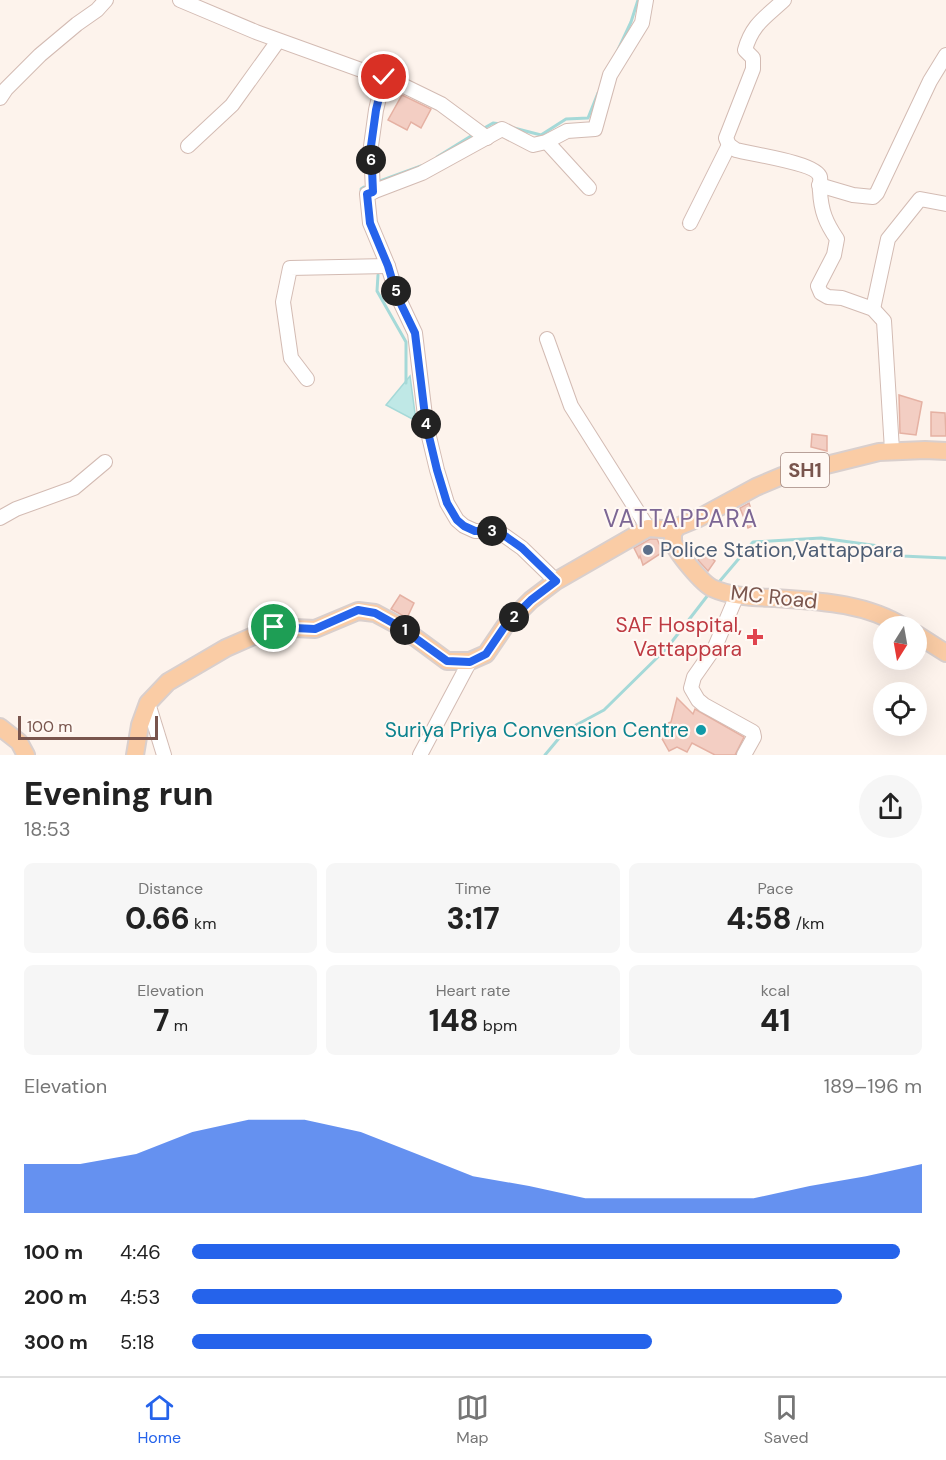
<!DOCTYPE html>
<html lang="en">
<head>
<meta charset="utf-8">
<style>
  :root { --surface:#fff; --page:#f6f6f6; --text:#222; --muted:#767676; --line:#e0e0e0; --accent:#2563eb }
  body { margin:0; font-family:"DM Sans",sans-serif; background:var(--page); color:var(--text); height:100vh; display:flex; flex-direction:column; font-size:22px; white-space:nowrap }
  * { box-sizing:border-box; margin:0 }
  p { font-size:20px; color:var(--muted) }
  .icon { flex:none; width:33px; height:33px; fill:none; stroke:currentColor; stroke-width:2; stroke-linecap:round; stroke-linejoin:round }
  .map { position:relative; height:755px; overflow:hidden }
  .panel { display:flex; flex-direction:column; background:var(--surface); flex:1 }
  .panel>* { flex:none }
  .needle { width:39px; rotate:191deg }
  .controls { position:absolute; left:873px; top:616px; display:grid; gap:12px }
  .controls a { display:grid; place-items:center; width:54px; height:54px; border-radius:50%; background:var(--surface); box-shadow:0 6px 24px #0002; font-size:30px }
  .scale { position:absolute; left:18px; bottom:15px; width:140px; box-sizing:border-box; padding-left:6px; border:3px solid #79554d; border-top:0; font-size:16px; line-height:21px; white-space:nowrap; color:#79554d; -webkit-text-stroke:4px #fff8f3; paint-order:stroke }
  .pin { position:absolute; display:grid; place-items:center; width:51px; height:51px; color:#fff; margin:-26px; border:3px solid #fff; border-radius:50%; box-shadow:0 2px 6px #0007 }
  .km { position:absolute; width:30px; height:30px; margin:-15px; border-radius:50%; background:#222; color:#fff; font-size:16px; line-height:30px; text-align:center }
  .round { display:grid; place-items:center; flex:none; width:63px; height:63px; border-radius:32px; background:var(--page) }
  .head { display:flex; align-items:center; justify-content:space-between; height:102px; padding:0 24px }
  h1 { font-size:33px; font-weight:800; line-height:45px }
  .figures { display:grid; grid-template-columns:repeat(3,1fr); gap:9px; height:102px; padding:6px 24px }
  .figures div { display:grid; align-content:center; border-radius:9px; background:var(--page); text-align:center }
  .figures b { font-size:30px; font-weight:800 }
  .figures small { font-size:16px; font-weight:400 }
  .figures p { font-size:16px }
  .chart { height:168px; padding:12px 24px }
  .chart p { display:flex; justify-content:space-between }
  .chart svg { width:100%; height:108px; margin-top:6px; fill:var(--accent); opacity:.7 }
  ul { padding:0 24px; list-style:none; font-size:20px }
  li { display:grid; grid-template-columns:96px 72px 1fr; align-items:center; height:45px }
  li i { height:15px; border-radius:8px; background:var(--accent) }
  .tabs { display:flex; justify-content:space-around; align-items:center; height:84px; border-top:2px solid var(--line); background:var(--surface); font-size:16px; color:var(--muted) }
  .tabs a { display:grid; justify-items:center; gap:3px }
  .tabs .on { color:var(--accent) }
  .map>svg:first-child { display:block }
</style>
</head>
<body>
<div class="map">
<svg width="946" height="755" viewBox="0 0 946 755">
  <rect width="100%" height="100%" fill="#fdf3ec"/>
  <!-- water -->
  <path fill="#bfe8e6" stroke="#a5d9d8" stroke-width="1.5" d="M410 376 416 421 386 405Z"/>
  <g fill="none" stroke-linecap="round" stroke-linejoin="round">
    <!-- stream -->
    <g stroke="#a5d9d8" stroke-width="3">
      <path d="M617 52 631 22 638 0"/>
      <path d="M486 127 493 123 501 124"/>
      <path d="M510 127 541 135 566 119 588 118 598 93"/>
      <path d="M437 157 471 136"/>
      <path d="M380 181 421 166"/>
      <path d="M362 194 361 189 364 187"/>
      <path d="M378 275 377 291 406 342V383"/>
      <path d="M719 582 753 542 821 538 879 546 902 556 946 558"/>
      <path d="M545 755 565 731 604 710 667 648 708 595"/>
    </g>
  </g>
  <!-- building -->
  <g fill="#f3cec3" stroke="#e5b1a3" stroke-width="1.5">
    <path d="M402 95 431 109 421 128 411 122 407 130 388 120Z"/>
    <path d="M899 395 922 402 916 435 900 433Z"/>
    <path d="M931 412 945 413 946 436H931Z"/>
    <path d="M812 434 827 436V451L811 447Z"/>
    <path d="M749 503 756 524 748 528 740 508Z"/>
    <path d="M650 539H657L663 552 643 565 640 556 639 558 634 548Z"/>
    <path d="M704 553 715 561 708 571 698 560Z"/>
    <path d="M400 595 414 603 407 618 391 609Z"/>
    <path d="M677 698 693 714 695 709 744 737 735 755H715L692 743 687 752 677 747 669 751 660 735 661 726 671 722Z"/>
  </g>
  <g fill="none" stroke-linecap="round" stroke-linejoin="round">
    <!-- minor casing -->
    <g stroke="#d3bbb3" stroke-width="16">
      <g id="minor">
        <path d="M180 0 256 32 400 84 441 104 487 138"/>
        <path d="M784 0C766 17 752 24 745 50L753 58V69L726 138 729 145 736 150C750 154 817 163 820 177 821 181 819 187 820 191 821 211 826 223 837 239L834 255 818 286 821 293 828 297 842 298 873 309 884 321 892 450"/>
        <path d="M0 98 6 89 40 55 77 24 97 10 106 0"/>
        <path d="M547 142 589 188"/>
        <path d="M188 146 232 105 278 41"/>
        <path d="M819 185 853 195 873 197 877 193 930 81 946 55"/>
        <path d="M373 192 371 146 376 110 384 77"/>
        <path d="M690 223 729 145"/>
        <path d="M873 309 888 239 920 199 946 204"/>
        <path d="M547 339 571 406 648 528"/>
        <path d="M307 379 291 358 283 302 290 268 388 266"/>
        <path d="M0 518 16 509 74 488 105 462"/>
        <path d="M556 581 522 548 498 531H475L464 526 457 520 447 503 437 470 426 424 415 333 397 295 388 266 370 223 367 194 422 173 502 129 533 145 546 142 567 131 595 129 610 75 642 23 646 0"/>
        <path d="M737 595 715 647 694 677 691 688 698 700 704 705 753 732 754 737 744 755"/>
        <path d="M148 703 164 755"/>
        <path d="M420 755 470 661"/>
      </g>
    </g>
    <!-- major casing -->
    <g stroke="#d9cfcd" stroke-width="20">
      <g id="major">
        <path d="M904 627C866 603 819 601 775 598 755 597 731 597 712 588 702 583 677 553 673 542 673 541 673 535 673 533L677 527 699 518 756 487 782 476 879 452 925 450 946 451"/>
        <path d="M916 634 946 653"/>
        <path d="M0 727 19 742 26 755"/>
        <path d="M135 755 140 725 148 703 168 682 226 648 274 627 315 629 358 611 375 613 401 627 447 661H470L486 654 505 626 531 600 556 581 648 528 675 530"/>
      </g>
    </g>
    <!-- minor -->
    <use href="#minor" stroke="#fff" stroke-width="14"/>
    <!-- major -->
    <use href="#major" stroke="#facca5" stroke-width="16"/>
  </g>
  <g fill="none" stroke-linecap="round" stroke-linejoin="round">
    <!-- route casing -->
    <g stroke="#fff" stroke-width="12">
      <path id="route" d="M274 627 315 629 358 610 375 613 400 627 447 661 470 662 486 654 505 626 531 600 556 581 522 548 498 531H475L464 526 457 520 447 503 437 470 426 424 415 333 397 296 388 266 370 223 367 194 373 192 371 146 376 110 384 77"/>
    </g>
    <!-- route -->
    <use href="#route" stroke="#2563eb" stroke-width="8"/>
  </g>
  <!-- markers -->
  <circle fill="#5c6f8a" stroke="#fff8f3" stroke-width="2" cx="648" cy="550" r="6"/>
  <path fill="#e0444e" stroke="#fff8f3" stroke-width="2" d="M752 628h6v6h6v6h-6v6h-6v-6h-6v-6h6z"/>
  <circle fill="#0f9aa8" stroke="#fff8f3" stroke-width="2" cx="701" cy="730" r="6"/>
  <g text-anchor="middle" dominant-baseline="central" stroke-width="4.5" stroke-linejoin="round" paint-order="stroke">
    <!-- shield labels -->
    <rect fill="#fff8f3" stroke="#a1867f" stroke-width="1.5" x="781" y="453" width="48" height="34" rx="4.5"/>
    <g font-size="20" font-weight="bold" fill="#79554d">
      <text x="805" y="470">SH1</text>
    </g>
    <!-- service labels -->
    <g font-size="21" fill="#4e5e75" stroke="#fff8f3" text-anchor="start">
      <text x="660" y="550">Police Station,Vattappara</text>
    </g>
    <!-- street labels -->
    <g font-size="21" fill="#79554d" stroke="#fff8f3">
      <text transform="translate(774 597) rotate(6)">MC Road</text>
    </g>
    <!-- health labels -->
    <g font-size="21" fill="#be3a42" stroke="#fff8f3" text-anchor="end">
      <text x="742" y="625">SAF Hospital,<tspan x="742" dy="24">Vattappara</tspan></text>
    </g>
    <!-- culture labels -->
    <g font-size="21" fill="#0d838f" stroke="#fff8f3" text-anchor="end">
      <text x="689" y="730">Suriya Priya Convension Centre</text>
    </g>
    <!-- quarter labels -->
    <g font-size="24" letter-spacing="1.5" fill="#7c6694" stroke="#fff8f3">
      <text x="681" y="518">VATTAPPARA</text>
    </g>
  </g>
</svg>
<div class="controls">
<a><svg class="needle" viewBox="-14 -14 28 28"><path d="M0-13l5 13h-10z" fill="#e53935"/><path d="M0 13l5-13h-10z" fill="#767676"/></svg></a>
<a><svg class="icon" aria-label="locate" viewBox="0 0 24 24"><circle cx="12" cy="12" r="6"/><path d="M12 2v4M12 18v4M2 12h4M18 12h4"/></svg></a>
</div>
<div class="scale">100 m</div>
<div class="pin" style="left:274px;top:627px;background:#1e9e55"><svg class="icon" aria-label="arrive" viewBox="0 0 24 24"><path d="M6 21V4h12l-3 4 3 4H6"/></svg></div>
<div class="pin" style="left:384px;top:77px;background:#d93025"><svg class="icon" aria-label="check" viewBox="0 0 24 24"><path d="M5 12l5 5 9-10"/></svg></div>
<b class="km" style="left:405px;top:630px">1</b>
<b class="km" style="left:514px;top:617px">2</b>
<b class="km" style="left:492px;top:531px">3</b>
<b class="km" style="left:426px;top:424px">4</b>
<b class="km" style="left:396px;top:291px">5</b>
<b class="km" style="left:371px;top:160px">6</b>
</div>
<section class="panel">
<div class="head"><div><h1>Evening run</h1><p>18:53</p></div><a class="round"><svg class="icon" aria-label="share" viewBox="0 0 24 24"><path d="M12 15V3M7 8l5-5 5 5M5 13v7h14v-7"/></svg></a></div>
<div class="figures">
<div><p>Distance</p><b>0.66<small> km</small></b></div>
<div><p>Time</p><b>3:17</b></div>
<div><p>Pace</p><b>4:58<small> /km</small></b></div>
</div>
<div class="figures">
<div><p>Elevation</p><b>7<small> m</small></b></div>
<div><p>Heart rate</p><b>148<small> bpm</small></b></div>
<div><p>kcal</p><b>41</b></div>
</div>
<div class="chart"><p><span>Elevation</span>189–196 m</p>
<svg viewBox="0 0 160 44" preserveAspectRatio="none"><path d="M0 44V24L10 24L20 20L30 11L40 6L50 6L60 11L70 20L80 29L90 33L100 38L110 38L120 38L130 38L140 33L150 29L160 24V44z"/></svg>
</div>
<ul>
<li><b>100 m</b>4:46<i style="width:97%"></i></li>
<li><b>200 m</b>4:53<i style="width:89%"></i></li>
<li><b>300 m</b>5:18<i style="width:63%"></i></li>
</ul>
</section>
<nav class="tabs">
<a class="on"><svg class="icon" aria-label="home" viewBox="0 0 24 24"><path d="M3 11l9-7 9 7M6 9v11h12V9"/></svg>Home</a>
<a><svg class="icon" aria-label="map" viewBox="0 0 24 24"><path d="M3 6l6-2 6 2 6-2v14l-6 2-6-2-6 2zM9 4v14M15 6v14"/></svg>Map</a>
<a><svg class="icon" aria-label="saved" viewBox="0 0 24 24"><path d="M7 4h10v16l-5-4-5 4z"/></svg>Saved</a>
</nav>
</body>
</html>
